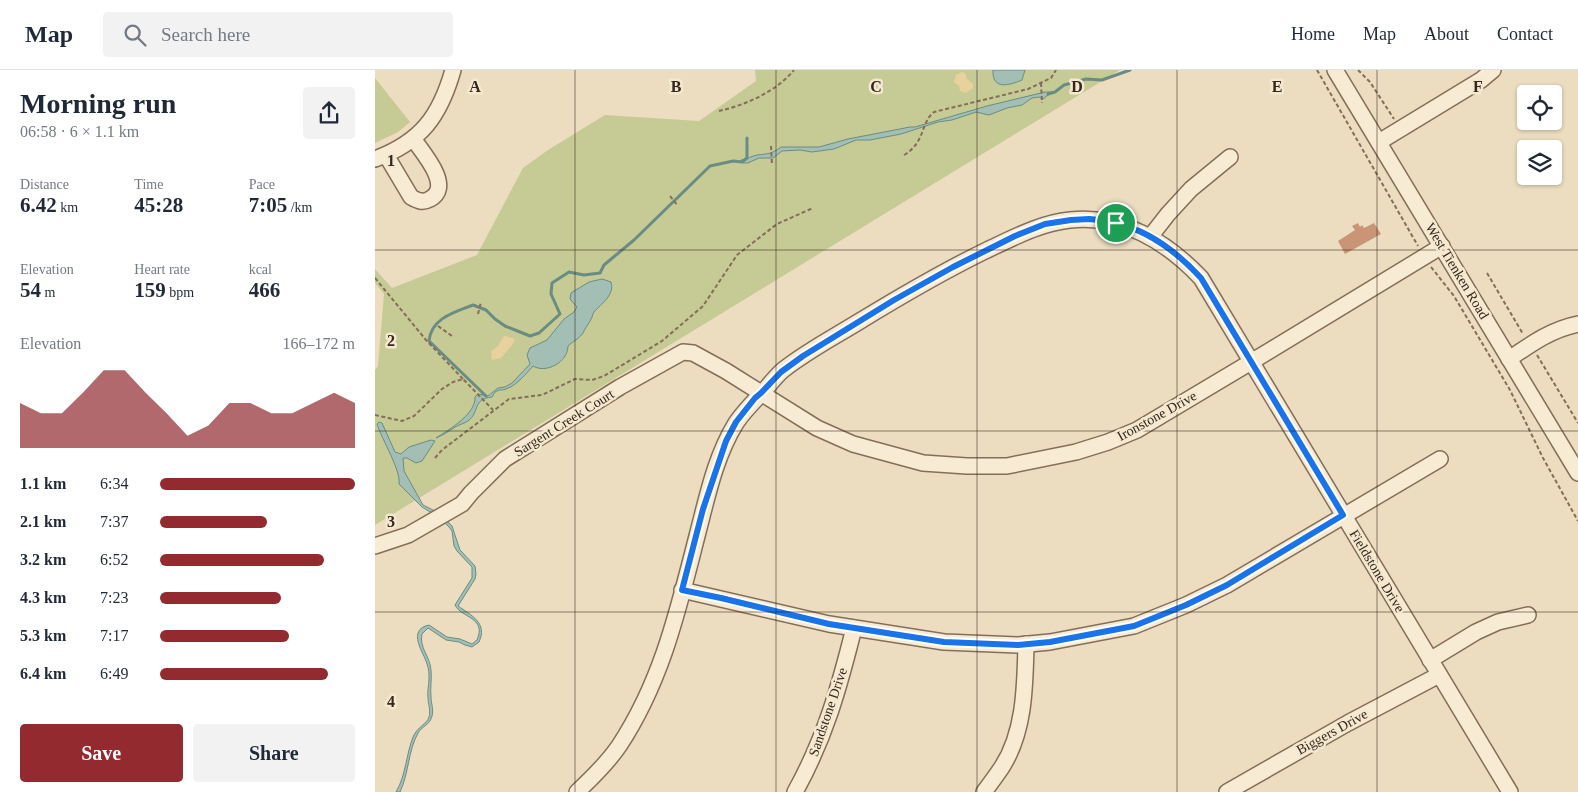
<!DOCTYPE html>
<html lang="en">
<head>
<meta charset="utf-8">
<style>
  :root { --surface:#fff; --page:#f2f2f3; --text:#1f2937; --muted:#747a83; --line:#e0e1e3; --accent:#922a30 }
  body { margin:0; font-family:Georgia,serif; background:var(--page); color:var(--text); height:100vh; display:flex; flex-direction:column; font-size:19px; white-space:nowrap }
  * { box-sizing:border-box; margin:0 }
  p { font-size:16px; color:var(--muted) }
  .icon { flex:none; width:28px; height:28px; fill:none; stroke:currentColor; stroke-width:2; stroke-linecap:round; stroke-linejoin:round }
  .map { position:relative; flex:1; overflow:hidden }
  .panel { display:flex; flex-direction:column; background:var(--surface); width:375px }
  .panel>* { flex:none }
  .buttons { position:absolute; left:1142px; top:15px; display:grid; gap:10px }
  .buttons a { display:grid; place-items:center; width:45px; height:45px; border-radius:5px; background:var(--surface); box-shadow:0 1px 4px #0004; font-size:25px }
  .pin { position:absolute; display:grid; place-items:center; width:42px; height:42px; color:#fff; margin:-21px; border:2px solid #fff; border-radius:50%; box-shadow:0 1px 5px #0007 }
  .round { display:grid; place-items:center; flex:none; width:52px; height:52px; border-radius:5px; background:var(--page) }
  .summary { display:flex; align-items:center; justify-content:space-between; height:85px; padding:0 20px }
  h1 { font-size:28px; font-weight:700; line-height:38px }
  .metrics { display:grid; grid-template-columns:repeat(3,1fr); gap:8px; height:85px; padding:5px 20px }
  .metrics div { display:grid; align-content:center }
  .metrics b { font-size:21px; font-weight:700 }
  .metrics small { font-size:14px; font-weight:400 }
  .metrics p { font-size:14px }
  .chart { height:140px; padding:10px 20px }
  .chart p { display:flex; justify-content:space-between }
  .chart svg { width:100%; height:90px; margin-top:5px; fill:var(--accent); opacity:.7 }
  .button { display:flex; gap:10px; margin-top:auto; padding:10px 20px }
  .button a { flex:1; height:58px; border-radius:5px; background:var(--accent); color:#fff; font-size:20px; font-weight:700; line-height:58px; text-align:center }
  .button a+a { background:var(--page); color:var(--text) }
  ul { padding:0 20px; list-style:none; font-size:16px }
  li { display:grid; grid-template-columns:80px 60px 1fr; align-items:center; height:38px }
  li i { height:12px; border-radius:6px; background:var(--accent) }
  header { display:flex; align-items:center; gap:30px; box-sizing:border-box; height:70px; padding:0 25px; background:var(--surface); border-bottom:1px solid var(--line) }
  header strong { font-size:24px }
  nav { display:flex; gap:28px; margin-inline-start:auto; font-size:18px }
  .search { width:350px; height:45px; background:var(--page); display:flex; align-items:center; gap:12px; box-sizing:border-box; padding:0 18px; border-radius:5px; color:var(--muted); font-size:19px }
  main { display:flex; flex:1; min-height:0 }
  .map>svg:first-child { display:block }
</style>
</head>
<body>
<header>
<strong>Map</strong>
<div class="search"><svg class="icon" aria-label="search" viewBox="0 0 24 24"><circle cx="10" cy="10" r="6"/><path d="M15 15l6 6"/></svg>Search here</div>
<nav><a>Home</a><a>Map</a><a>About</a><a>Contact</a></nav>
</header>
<main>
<section class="panel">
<div class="summary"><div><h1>Morning run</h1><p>06:58 · 6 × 1.1 km</p></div><a class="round"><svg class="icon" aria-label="share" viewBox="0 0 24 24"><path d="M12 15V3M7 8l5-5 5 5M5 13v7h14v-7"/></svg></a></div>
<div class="metrics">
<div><p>Distance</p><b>6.42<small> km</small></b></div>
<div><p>Time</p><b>45:28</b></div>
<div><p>Pace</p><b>7:05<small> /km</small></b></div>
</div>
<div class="metrics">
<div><p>Elevation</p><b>54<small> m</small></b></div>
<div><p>Heart rate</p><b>159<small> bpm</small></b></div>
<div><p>kcal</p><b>466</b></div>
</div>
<div class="chart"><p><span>Elevation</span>166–172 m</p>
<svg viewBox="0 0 160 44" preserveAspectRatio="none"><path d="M0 44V22L10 27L20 27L30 17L40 6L50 6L60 17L70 27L80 38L90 33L100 22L110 22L120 27L130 27L140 22L150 17L160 22V44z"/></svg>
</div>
<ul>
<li><b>1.1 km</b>6:34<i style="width:100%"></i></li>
<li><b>2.1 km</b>7:37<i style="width:55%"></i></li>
<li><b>3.2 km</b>6:52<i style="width:84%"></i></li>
<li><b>4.3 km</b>7:23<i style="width:62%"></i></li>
<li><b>5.3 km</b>7:17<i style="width:66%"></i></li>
<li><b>6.4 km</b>6:49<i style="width:86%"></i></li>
</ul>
<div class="button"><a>Save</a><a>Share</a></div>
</section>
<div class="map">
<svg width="1203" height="722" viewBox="0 0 1203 722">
  <rect width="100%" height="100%" fill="#ecddc0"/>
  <!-- green -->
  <g fill="#c6ca94">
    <path d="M380 0H745L0 455V300L3 296 9 224 0 213V199L17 218 102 185 148 98 173 80 230 45 324 51 381 11Z"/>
    <path d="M0 8 35 52 23 62 0 73Z"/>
  </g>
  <!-- sand -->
  <g fill="#e8d19d">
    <path d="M587 2 590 3 592 9 598 14V18L591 23 585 21 584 16 579 12 581 5Z"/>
    <path d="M129 266 138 268 140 271 138 274 126 288 117 290 116 281 123 276Z"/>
  </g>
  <!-- water -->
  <g fill="#a3bfb5" stroke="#6a8c82">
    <path d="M618 0H650L647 10C635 15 617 21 618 0Z"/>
    <path d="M670 22H677L668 29 664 27 657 28 647 35 632 38 614 45 601 42 577 50 563 52 526 64 495 70H481L459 79 437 82 425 80 407 81 398 88H384L373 93H368L366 90C372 89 377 86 382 85 392 84 397 84 406 77H444L473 69 535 57H540L612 36Z"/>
    <path d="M227 209 236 212C240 225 226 234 219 242 217 245 218 246 216 249 214 254 210 258 208 263 205 268 197 272 193 276 193 292 171 304 158 296 150 305 137 321 124 320L120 322 117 327C97 329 105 342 93 351 90 353 86 354 82 356 75 360 69 365 61 368 75 359 101 344 100 327L103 324 113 326 123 318 130 317 137 313 155 294 152 285 155 278 172 270 189 249 199 242 202 237 195 229 196 223 214 212Z"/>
    <path d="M4 352 7 353 20 382 26 384 34 377 56 370 60 371 47 391 41 393 32 388H28L29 401 48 435 64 443 77 456 85 480 100 496 101 504 100 509 83 536C96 545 113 553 104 572L97 577 90 575 84 572 71 570 53 558 47 564C44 578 55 586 56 600 57 609 55 618 56 627 56 634 59 639 57 646 55 655 47 656 43 663 33 681 34 703 25 722H21C31 705 31 685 38 667 42 657 52 654 54 647 56 640 53 634 53 628 52 622 54 615 54 609 54 604 54 599 52 594 49 583 31 560 54 555L72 567 85 569 97 574 102 570C112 547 86 548 80 535L97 508V497L82 481 79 476 77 461 74 457 65 448 47 437 24 414C26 400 7 370 2 354Z"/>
  </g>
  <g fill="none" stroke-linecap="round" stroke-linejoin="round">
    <!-- stream -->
    <g stroke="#6a8c82" stroke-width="3">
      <path d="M673 24 680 22 689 15 711 9 727 10 755 0"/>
      <path d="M111 326 54 271C56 248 80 242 98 235L111 240 120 249 130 256 155 266 164 263 185 244 176 224 177 213 194 202 209 205 225 203 229 195 259 170 335 96 358 91 367 92 372 88V68"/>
    </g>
  </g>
  <!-- building -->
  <path fill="#ca9577" d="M983 153 985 157 987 155 989 158 999 153 1006 164 970 184 963 171 980 160 977 156Z"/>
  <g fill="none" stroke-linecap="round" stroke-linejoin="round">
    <!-- minor casing -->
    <g stroke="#856e59" stroke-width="18">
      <g id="minor">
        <path d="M960 0 1203 403"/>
        <path d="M1004 72 1106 10 1118 0"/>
        <path d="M11 85 36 127C43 131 48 133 55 129 78 117 49 84 39 70"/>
        <path d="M0 89C46 72 65 46 78 0"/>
        <path d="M775 167 793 144 816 119 855 87"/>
        <path d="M1134 289C1156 274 1177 259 1203 254"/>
        <path d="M0 476 33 465 87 434 96 423 130 389 245 317 308 282 318 283 351 301 442 358 478 374 548 393 592 396H632L701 382 733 372 762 360 876 292 1067 176"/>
        <path d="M307 520 454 554 569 572 643 575 675 572 759 556 811 535 852 515 1065 389"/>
        <path d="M1055 590 1101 562 1123 552 1153 545"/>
        <path d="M202 722C217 708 233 692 244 676 287 611 303 540 322 466 332 428 340 387 361 353 369 341 379 331 389 321 395 314 401 306 408 300 432 281 459 267 485 251 526 226 567 202 610 181 638 168 665 153 695 150 747 144 792 172 826 208L1135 722"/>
        <path d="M420 722C450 668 464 618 479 558"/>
        <path d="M609 722C615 714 621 706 627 697 650 661 650 615 651 574"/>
        <path d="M852 722 973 653 1064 605"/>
      </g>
    </g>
    <!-- path -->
    <g stroke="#856e59" stroke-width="2" stroke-dasharray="4 2.5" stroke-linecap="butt">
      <path d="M942 0 1043 176"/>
      <path d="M983 0 995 12 1019 49"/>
      <path d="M666 13 667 33"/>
      <path d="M344 41C370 35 401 22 419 0"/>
      <path d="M396 76 397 95"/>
      <path d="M529 85C551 72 545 53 559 42L653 19 676 8 681 0"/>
      <path d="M295 126 303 136"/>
      <path d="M1056 197 1079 226 1135 320 1168 388 1203 451"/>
      <path d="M1112 203 1148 264"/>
      <path d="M0 208 51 270 88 309"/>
      <path d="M103 244 106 232"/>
      <path d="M63 256 77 266"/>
      <path d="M1162 285 1203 353"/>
      <path d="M0 345 27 351 39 346 67 319 78 312 88 309 118 340"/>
      <path d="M60 388 67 380 134 329 167 325 200 309 217 310 229 306 287 271 328 236 362 185 402 154 438 138"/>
    </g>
    <!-- minor -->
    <use href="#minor" stroke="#f8ebd3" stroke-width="15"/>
  </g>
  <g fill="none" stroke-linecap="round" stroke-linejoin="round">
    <!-- route casing -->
    <g stroke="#fff" stroke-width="10">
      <path id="route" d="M714 149C722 150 732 150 741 153 774 161 803 183 826 208L968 445 852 515 811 535 759 556 675 572 643 575 569 572 454 554 346 528 307 520 328 439 351 371 361 352 380 328 386 323 406 302 428 286 519 230 578 197 640 166 670 154 696 150Z"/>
    </g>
    <!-- route -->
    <use href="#route" stroke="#1a73e8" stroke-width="6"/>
  </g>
  <!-- grid -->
  <path fill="none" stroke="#35271d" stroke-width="1" stroke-opacity="0.55" d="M200 0V722M401 0V722M602 0V722M802 0V722M1002 0V722M0 180H1203M0 361H1203M0 542H1203"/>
  <g text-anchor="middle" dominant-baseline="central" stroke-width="5" stroke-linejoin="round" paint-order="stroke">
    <!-- street labels -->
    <g font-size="14" fill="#35271d" stroke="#f4e8cf">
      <text transform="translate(1082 201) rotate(59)">West Tienken Road</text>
      <text transform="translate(782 346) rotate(-29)">Ironstone Drive</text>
      <text transform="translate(189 353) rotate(-32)">Sargent Creek Court</text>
      <text transform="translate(1002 501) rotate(59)">Fieldstone Drive</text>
      <text transform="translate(453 642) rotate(-71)">Sandstone Drive</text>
      <text transform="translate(957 662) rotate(-29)">Biggers Drive</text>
    </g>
  </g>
  <g font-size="16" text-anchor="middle" font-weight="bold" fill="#35271d" stroke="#f4e8cf" stroke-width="5" stroke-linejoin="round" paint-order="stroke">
    <text x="100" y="22">A</text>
    <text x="301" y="22">B</text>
    <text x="501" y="22">C</text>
    <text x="702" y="22">D</text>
    <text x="902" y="22">E</text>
    <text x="1103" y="22">F</text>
    <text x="16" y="96">1</text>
    <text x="16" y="276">2</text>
    <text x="16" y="457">3</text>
    <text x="16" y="637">4</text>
  </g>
</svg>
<div class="buttons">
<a><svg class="icon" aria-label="locate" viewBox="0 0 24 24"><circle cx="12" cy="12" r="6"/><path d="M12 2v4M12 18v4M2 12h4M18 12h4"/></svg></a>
<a><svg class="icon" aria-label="layers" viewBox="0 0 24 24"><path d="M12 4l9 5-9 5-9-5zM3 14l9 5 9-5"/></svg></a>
</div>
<div class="pin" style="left:741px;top:153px;background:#1e9e55"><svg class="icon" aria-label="arrive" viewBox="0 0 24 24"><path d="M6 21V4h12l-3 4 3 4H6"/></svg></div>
</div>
</main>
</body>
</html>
